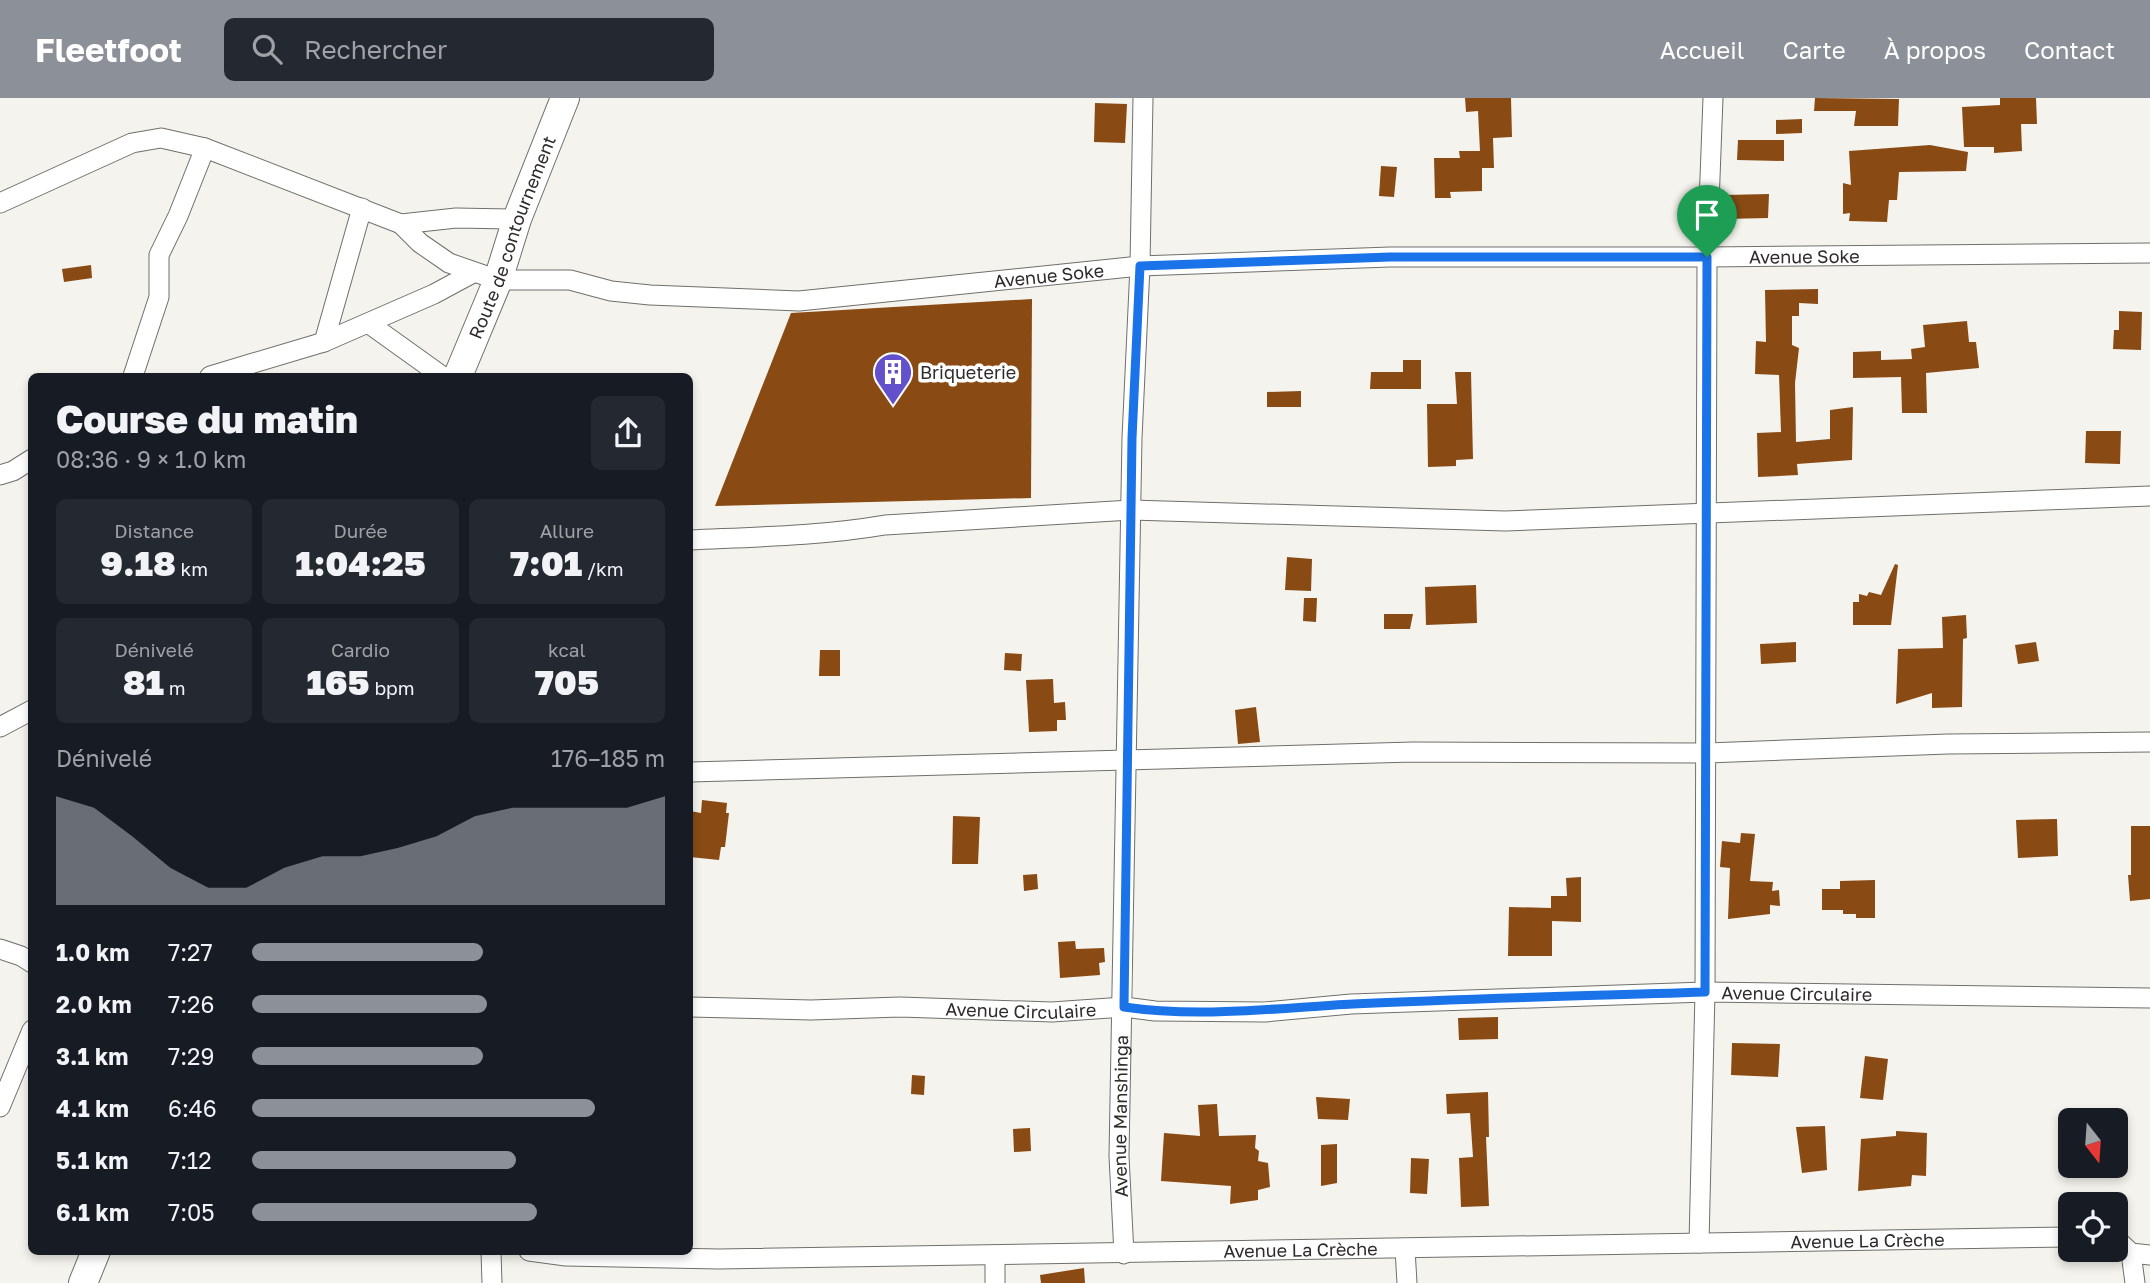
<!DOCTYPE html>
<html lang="fr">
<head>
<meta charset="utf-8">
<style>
  :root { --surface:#171b24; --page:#242831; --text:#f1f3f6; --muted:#9ea1a6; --accent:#8c9099 }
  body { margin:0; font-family:"Golos Text",sans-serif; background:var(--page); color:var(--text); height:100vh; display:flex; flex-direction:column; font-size:26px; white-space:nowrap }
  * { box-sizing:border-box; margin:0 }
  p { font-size:23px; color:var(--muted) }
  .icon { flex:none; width:38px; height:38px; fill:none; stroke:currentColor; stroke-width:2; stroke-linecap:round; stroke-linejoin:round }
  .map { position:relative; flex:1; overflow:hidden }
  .side { position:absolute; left:28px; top:275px; width:665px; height:882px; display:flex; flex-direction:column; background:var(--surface); border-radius:10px; box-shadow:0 4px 10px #0003 }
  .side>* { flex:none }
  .needle { width:46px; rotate:163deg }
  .fabs { position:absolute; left:2058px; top:1010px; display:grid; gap:14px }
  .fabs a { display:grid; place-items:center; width:70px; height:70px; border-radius:10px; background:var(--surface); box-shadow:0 4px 10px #0003; font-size:35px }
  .pin { position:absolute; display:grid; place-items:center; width:60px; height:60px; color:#fff; margin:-72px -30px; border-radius:50% 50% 50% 0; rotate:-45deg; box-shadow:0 0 7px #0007 }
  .pin .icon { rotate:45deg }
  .round { display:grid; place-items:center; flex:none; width:74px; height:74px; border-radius:10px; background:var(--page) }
  .headline { display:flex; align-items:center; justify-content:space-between; height:119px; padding:0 28px }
  h1 { font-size:38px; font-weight:800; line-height:52px }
  .figures { display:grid; grid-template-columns:repeat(3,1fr); gap:10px; height:119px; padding:7px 28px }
  .figures div { display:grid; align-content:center; border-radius:10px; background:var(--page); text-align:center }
  .figures b { font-size:35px; font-weight:800 }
  .figures small { font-size:19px; font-weight:400 }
  .figures p { font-size:19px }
  .chart { height:196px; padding:14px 28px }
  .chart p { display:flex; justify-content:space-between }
  .chart svg { width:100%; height:126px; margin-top:7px; fill:var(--accent); opacity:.7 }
  ul { padding:0 28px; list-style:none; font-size:23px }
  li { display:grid; grid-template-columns:112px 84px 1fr; align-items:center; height:52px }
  li i { height:18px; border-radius:9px; background:var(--accent) }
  header { display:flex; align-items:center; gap:42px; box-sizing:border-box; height:98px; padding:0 35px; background:var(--accent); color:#fff }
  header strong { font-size:33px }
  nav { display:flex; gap:38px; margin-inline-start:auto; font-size:24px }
  .search { width:490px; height:63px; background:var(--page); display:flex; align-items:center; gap:18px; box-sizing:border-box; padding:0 24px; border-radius:10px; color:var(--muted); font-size:26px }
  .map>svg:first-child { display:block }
</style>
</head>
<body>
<header>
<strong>Fleetfoot</strong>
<div class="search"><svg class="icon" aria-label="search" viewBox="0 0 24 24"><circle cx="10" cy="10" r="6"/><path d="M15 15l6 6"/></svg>Rechercher</div>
<nav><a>Accueil</a><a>Carte</a><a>À propos</a><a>Contact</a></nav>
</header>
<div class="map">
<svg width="2150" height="1185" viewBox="0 0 2150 1185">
  <rect width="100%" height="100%" fill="#f5f3ed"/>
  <!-- building -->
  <g fill="#894b13">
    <path d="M1465 0H1511L1512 39 1493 40 1494 70H1482V93L1450 94 1451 100H1435L1434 60H1460L1459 53H1480L1478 13 1466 14Z"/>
    <path d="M1815 0 1899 1 1898 28H1854L1856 13H1814Z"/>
    <path d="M2000 0H2036L2037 26H2021L2022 53 1994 55V49H1964L1962 9 2000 7Z"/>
    <path d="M1095 5 1127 6 1125 45 1094 44Z"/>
    <path d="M1802 21V35L1776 36V22Z"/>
    <path d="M1738 42H1784V63L1737 62Z"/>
    <path d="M1930 47 1968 54 1966 73 1899 74 1897 102H1889L1887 124 1849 123 1850 115 1843 116V85L1851 87 1849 53Z"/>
    <path d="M1381 68 1397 69 1394 99 1379 98Z"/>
    <path d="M1769 96 1768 120 1725 121V97Z"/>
    <path d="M91 167 92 180 64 184 62 171Z"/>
    <path d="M1818 191V206L1799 205V218H1792V247L1799 250 1795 285 1796 344 1830 341V312L1853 309 1852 362 1797 366 1798 377 1758 379 1757 335 1781 334 1779 277 1755 276 1756 243 1766 244 1765 192Z"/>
    <path d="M1032 201 1031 400 715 408 791 215Z"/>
    <path d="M2119 213 2142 214 2141 252 2113 251 2114 232H2119Z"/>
    <path d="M1967 223 1969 244H1976L1979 270 1926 275 1927 315H1902L1901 279 1853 280V254L1881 253V262L1912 261 1911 251 1925 249 1923 227Z"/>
    <path d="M1403 262H1421V291H1370L1371 274H1403Z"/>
    <path d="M1455 274H1471L1473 361 1456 362V368L1428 369 1427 306H1457Z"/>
    <path d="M1301 293V309H1267V294Z"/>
    <path d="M2086 333H2121L2120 366 2085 365Z"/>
    <path d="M1287 459 1312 461 1311 493 1285 492Z"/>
    <path d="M1895 466 1898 467 1891 527H1853V504H1859V496L1867 498 1869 494 1881 497Z"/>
    <path d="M1476 487 1477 525 1426 527 1425 489Z"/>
    <path d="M1304 500H1317L1316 524 1303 523Z"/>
    <path d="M1384 516H1413L1410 531H1384Z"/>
    <path d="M1966 517 1967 540 1963 541 1962 609 1932 610V595L1896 606 1898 551 1943 550 1942 519Z"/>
    <path d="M1796 544V564L1761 566 1760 546Z"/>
    <path d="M2036 544 2039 563 2018 566 2015 547Z"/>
    <path d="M820 552H840V578H819Z"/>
    <path d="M1005 555 1022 556 1021 573 1004 572Z"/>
    <path d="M1053 581 1054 605 1065 604 1066 622H1057V633L1029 634 1026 582Z"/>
    <path d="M1256 609 1260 644 1238 646 1235 612Z"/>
    <path d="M702 702 727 705 726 715H729L725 749H721L719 762 690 759V713L701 715Z"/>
    <path d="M953 718 980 719 978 766H952Z"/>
    <path d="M2057 721 2058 758 2018 760 2016 722Z"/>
    <path d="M2131 728H2150V801L2130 803 2128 777H2131Z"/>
    <path d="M1741 735 1755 736 1750 783 1773 784 1772 793 1779 792 1780 808 1770 807V816L1728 821 1730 770 1720 769 1722 743 1740 745Z"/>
    <path d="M1037 776 1038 791 1024 793 1023 777Z"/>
    <path d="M1581 779V824L1552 823V858H1508L1509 809 1551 810V798H1567L1566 780Z"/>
    <path d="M1875 782V820H1856V816H1843V812H1822V791H1840V783Z"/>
    <path d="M1075 843 1076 851 1104 850 1105 864 1099 865 1100 877 1060 880 1058 844Z"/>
    <path d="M1498 919V941L1459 942 1458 920Z"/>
    <path d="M1732 945 1780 946 1778 979 1731 977Z"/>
    <path d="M1865 958 1888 961 1883 1002 1860 1000Z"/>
    <path d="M912 977 925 978 924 997 911 996Z"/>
    <path d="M1488 994 1489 1039H1486L1489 1108 1461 1109 1459 1060 1473 1059 1470 1015 1447 1016 1446 996Z"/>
    <path d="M1316 999 1350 1001 1348 1022 1318 1021Z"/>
    <path d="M1217 1006 1219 1038 1256 1037 1255 1050 1259 1053 1258 1063 1268 1065 1270 1089 1258 1092V1102L1230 1106 1231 1088 1161 1083 1164 1035 1200 1038 1198 1007Z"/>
    <path d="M1825 1028 1827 1072 1802 1075 1796 1029Z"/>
    <path d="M1030 1030 1031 1053 1014 1054 1013 1031Z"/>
    <path d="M1896 1033 1927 1035 1926 1078 1912 1077 1911 1088 1858 1093 1861 1041 1896 1038Z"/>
    <path d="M1337 1046V1085L1321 1088V1047Z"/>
    <path d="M1411 1060 1429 1061 1427 1096 1410 1095Z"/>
    <path d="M1084 1170 1085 1185H1041L1040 1177Z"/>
  </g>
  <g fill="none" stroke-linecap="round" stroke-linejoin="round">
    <!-- street casing -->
    <g stroke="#706f6a" stroke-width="21">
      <g id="street">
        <path d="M0 105 132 45 161 40 205 50 401 126 456 120 517 121"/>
        <path id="s1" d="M401 126 420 145 449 165 498 182H570L611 193 650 197 799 203 1140 168 1390 159H1707L2150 155"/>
        <path d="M368 225 442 278"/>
        <path d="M324 244 362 110"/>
        <path d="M133 278 159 199V157L178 118 205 50"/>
        <path d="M210 278 324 244 434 196 473 175"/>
        <path d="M0 377 13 373 32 361"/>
        <path d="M690 442C755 439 821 438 885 427L1131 412 1505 423 2150 398"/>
        <path d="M0 629 32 612"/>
        <path d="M690 674 1413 654 1707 655 1948 646 2150 644"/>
        <path d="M0 851 21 858 32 865"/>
        <path id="s2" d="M690 909 811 912 900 909 1052 914 1124 909 1155 913 1265 914 1351 906 1705 894 2150 900"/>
        <path d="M0 1009 32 932"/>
        <path d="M2116 1141 2131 1155 2150 1157"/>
        <path d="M1699 1145 1705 894 1707 159 1713 0"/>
        <path d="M1405 1151 1407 1185"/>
        <path d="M491 1153 492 1185"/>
        <path id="s3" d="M529 1153 566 1158 719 1161 2070 1139"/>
        <path d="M2131 1155 2135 1185"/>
        <path id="s4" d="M1124 1156 1119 1058 1132 340 1140 168 1143 0"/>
        <path d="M995 1157V1185"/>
      </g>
    </g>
    <!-- secondary casing -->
    <g stroke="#706f6a" stroke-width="30">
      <g id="secondary">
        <path id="s5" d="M458 278 498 182 517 121 565 0"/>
        <path d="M83 1185 96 1153"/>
      </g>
    </g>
    <!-- street -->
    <use href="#street" stroke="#fff" stroke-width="19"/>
    <!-- secondary -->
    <use href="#secondary" stroke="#fff" stroke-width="28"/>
  </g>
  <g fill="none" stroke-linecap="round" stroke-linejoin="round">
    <!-- route casing -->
    <g stroke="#fff" stroke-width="14">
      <path id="route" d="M1390 159H1707L1705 894C1588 898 1470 900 1353 906 1277 910 1200 920 1124 909L1132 340 1140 168Z"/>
    </g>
    <!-- route -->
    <use href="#route" stroke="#1a73e8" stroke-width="9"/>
  </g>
  <!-- icons -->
  <defs>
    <g id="building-pin" transform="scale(2.0125)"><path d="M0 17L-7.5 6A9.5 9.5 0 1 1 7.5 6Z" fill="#6251ca" stroke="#fff"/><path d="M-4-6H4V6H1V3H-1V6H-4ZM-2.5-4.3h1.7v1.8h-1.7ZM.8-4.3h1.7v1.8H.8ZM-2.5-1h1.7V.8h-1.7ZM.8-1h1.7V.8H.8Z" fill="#fff"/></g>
  </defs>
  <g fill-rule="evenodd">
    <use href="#building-pin" x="893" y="274"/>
  </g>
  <g text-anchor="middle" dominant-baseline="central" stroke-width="7" stroke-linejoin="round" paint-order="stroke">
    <!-- street labels -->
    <g font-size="18" fill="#2d2c2a" stroke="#fff">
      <text stroke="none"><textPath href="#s5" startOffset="149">Route de contournement</textPath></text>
      <text stroke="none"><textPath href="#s1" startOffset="1424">Avenue Soke</textPath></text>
      <text stroke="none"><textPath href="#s1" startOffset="668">Avenue Soke</textPath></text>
      <text stroke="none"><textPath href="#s2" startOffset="1108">Avenue Circulaire</textPath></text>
      <text stroke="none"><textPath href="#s2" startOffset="331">Avenue Circulaire</textPath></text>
      <text stroke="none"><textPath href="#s4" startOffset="138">Avenue Manshinga</textPath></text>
      <text stroke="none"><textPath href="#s3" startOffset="1339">Avenue La Crèche</textPath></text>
      <text stroke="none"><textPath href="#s3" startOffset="772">Avenue La Crèche</textPath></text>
    </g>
    <!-- poi labels -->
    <g font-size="18" fill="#2d2c2a" stroke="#fff" text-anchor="start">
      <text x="920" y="274">Briqueterie</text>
    </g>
  </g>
</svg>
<div class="fabs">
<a><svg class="needle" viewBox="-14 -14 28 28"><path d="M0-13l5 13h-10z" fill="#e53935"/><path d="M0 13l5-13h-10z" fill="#9ea1a6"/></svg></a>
<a><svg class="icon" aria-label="locate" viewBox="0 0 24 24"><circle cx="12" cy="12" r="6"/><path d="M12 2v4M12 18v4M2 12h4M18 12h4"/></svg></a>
</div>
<div class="pin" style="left:1707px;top:159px;background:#1e9e55"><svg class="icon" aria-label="arrive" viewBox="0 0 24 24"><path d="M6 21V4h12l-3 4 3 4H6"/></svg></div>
<section class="side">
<div class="headline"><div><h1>Course du matin</h1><p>08:36 · 9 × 1.0 km</p></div><a class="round"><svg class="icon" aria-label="share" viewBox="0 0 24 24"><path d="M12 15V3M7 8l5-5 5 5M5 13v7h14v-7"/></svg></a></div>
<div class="figures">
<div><p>Distance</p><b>9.18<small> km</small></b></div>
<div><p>Durée</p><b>1:04:25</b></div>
<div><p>Allure</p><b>7:01<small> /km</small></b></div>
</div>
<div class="figures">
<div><p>Dénivelé</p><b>81<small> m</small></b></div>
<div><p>Cardio</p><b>165<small> bpm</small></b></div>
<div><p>kcal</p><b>705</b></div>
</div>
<div class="chart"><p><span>Dénivelé</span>176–185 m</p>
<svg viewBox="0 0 160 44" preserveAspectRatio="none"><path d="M0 44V6L10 10L20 20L30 31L40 38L50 38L60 31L70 27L80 27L90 24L100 20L110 13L120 10L130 10L140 10L150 10L160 6V44z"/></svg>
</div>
<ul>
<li><b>1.0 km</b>7:27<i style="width:56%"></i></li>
<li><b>2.0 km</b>7:26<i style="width:57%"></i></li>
<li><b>3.1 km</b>7:29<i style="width:56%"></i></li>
<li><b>4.1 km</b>6:46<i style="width:83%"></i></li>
<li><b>5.1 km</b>7:12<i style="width:64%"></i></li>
<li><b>6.1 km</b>7:05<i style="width:69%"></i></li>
</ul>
</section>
</div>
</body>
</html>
